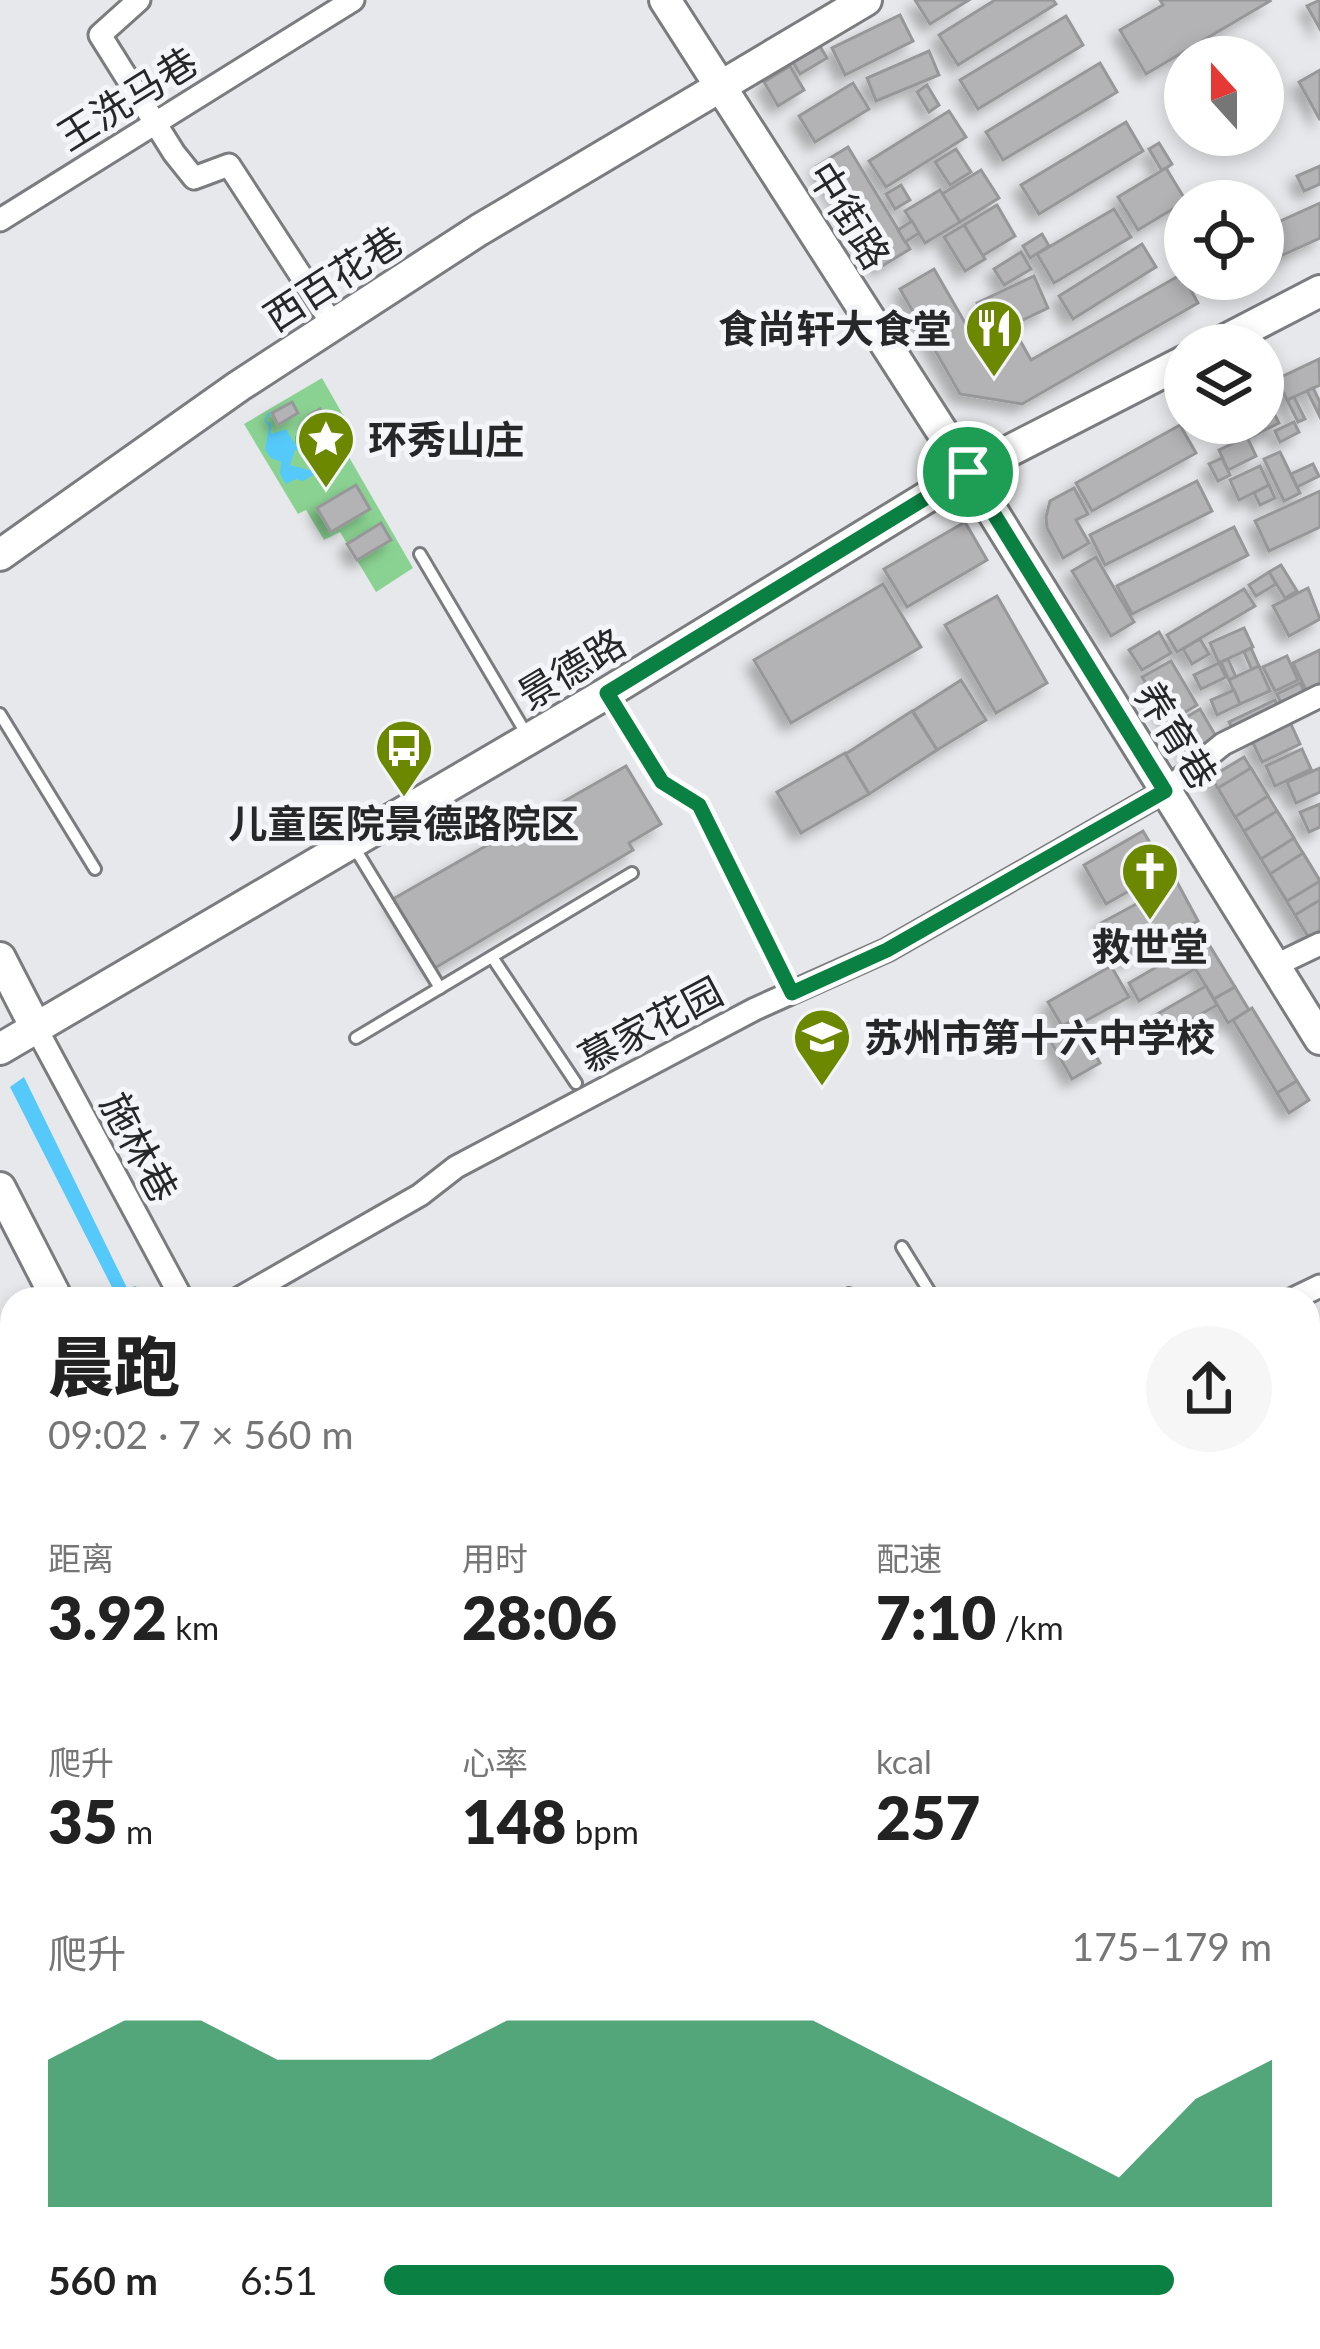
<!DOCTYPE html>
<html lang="zh">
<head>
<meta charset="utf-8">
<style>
  :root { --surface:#fff; --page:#f6f6f6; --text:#222; --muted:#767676; --accent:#0b8043 }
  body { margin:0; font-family:Lato,"Noto Sans SC",sans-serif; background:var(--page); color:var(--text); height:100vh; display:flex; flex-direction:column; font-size:45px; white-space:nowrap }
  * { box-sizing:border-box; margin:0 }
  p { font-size:39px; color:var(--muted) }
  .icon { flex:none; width:66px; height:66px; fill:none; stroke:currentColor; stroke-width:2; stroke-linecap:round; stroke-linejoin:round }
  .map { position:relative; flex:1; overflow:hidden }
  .details { position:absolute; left:0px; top:1287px; width:1320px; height:1062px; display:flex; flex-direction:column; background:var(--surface); border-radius:36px 36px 0 0; box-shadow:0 6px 18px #0003 }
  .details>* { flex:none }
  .needle { width:78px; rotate:339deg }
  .tools { position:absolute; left:1164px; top:36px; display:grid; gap:24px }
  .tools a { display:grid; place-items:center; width:120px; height:120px; border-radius:50%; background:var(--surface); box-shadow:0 6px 18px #0003; font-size:60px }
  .pin { position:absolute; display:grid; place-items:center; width:102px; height:102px; color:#fff; margin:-51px; border:6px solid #fff; border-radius:50%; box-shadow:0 3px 12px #0007 }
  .round { display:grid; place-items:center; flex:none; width:126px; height:126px; border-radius:63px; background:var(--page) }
  .head { display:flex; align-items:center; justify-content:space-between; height:204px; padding:0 48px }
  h1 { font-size:66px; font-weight:800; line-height:90px }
  .metrics { display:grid; grid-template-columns:repeat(3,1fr); gap:18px; height:204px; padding:12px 48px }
  .metrics div { display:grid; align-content:center }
  .metrics b { font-size:60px; font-weight:800 }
  .metrics small { font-size:33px; font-weight:400 }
  .metrics p { font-size:33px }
  .chart { height:336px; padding:24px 48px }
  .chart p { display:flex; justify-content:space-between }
  .chart svg { width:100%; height:216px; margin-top:12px; fill:var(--accent); opacity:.7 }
  ul { padding:0 48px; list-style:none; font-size:39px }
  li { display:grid; grid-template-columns:192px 144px 1fr; align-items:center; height:90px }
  li i { height:30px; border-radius:15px; background:var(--accent) }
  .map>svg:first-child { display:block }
</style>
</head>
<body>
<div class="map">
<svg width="1320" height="2349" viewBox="0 0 1320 2349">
  <defs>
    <filter id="shadow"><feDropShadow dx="-8" dy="8" stdDeviation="6" flood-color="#0004"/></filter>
  </defs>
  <rect width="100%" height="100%" fill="#e7e8eb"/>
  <!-- green -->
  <path fill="#8ad292" d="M322 378 351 429 338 438 413 568 376 592 340 532 324 540 306 510 298 514 244 424Z"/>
  <!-- forest -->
  <path fill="#6cb975" d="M343 414 351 429 338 438 350 459 335 460 332 451 322 448 328 438 325 430 311 435 316 446 299 447 295 443V436C311 426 326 424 343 414Z"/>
  <!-- water -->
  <g fill="#55c9fa" fill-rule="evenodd">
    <path d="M269 411 270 415 265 420 271 424V434L286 429 297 447 311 444 332 450 335 459 342 456 344 463 328 467 303 481 296 479 286 484 280 474 281 462 271 458 265 450 269 426 264 421ZM315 448 330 453 333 463 309 470 290 465 295 450Z"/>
    <path d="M24 1077 127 1288 136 1286 142 1299H118L10 1087Z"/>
    <path d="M762 2337H813L793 2349H752L749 2344Z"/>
  </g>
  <!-- building -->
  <g fill="#b3b3b6" stroke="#97979a" stroke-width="3" filter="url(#shadow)">
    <path d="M915 0H969L930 24Z"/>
    <path d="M995 0H1053L1056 4 958 65 939 35Z"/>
    <path d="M1160 0H1269L1270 1 1146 74 1120 30 1163 5Z"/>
    <path d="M1320 0V29L1307 6Z"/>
    <path d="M900 15 913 41 845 75 832 48Z"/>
    <path d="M1066 16 1083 45 978 109 960 80Z"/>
    <path d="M818 43 827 58 800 74 791 59Z"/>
    <path d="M929 51 939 75 876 101 867 78Z"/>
    <path d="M1100 63 1117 92 1003 160 986 132Z"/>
    <path d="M790 66 804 90 778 106 764 82Z"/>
    <path d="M1320 70V120L1299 82Z"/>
    <path d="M853 83 869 109 815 142 799 116Z"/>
    <path d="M927 85 939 105 929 112 917 92Z"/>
    <path d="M949 111 966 137 886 187 869 161Z"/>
    <path d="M1126 122 1143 151 1039 214 1021 185Z"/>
    <path d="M1159 143 1172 164 1162 171 1149 149Z"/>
    <path d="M848 147 910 249 879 268 817 166Z"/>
    <path d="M956 149 971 172 950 185 935 162Z"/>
    <path d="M1320 166V184L1304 191 1297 176Z"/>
    <path d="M1166 168 1186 201 1138 230 1118 197Z"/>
    <path d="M981 170 999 198 960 222 942 194Z"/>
    <path d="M901 185 910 200 895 209 886 194Z"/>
    <path d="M940 190 960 222 925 243 905 211Z"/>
    <path d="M1320 203V238L1263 264V229Z"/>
    <path d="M997 205 1015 236 982 256 964 225Z"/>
    <path d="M1114 209 1131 237 1054 283 1037 254Z"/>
    <path d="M912 221 919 233 905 242 898 230Z"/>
    <path d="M964 225 985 259 965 271 944 237Z"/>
    <path d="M1042 234 1049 246 1030 258 1023 246Z"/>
    <path d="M1142 244 1156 267 1073 319 1059 296Z"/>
    <path d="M1021 252 1031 269 1004 285 994 269Z"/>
    <path d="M934 269 983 354 1017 335 1031 360 1182 274 1198 303 1022 404 960 394 900 289Z"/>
    <path d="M1034 276 1048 308 991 335 977 303Z"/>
    <path d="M1319 359 1320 385 1287 400 1277 379Z"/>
    <path d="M1313 388 1320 402 1319 415 1307 391Z"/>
    <path d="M1263 391 1279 423 1251 437 1244 423H1263Z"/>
    <path d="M1294 397 1305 419 1298 422 1287 400Z"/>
    <path d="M292 402 298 413 278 425 272 413Z"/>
    <path d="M320 409 327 420 316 426 309 415Z"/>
    <path d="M1294 422 1299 432 1280 442 1275 431Z"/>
    <path d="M1180 425 1196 453 1092 511 1076 483Z"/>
    <path d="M1247 437 1256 456 1228 470 1219 450Z"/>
    <path d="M1280 452 1300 493 1284 501 1264 459Z"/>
    <path d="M1222 458 1230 475 1218 481 1209 464Z"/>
    <path d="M1313 464 1319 476 1297 487 1291 474Z"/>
    <path d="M1260 466 1269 485 1239 500 1230 480Z"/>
    <path d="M1197 481 1212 511 1105 565 1090 535Z"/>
    <path d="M356 485 370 509 331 532 317 508Z"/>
    <path d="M1269 485 1275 498 1260 505 1254 493Z"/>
    <path d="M1074 488 1088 514 1076 520 1089 543 1063 558 1047 528 1046 517 1050 501Z"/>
    <path d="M1320 491V527L1269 551 1255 521Z"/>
    <path d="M965 522 987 560 907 607 884 569Z"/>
    <path d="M381 523 391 540 357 560 347 544Z"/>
    <path d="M1234 527 1248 555 1132 614 1117 586Z"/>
    <path d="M1096 557 1134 622 1111 636 1072 571Z"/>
    <path d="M1281 565 1297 591 1285 598 1269 572Z"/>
    <path d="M1269 572 1276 584 1256 596 1249 585Z"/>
    <path d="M883 584 921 647 791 723 754 660Z"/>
    <path d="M1308 588 1320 619 1289 636 1273 606Z"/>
    <path d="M1244 589 1255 606 1177 652 1167 635Z"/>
    <path d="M997 596 1047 683 996 713 945 625Z"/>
    <path d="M1244 628 1253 647 1219 663 1210 643Z"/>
    <path d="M1159 632 1171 653 1142 670 1129 650Z"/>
    <path d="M1200 639 1209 654 1192 664 1183 649Z"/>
    <path d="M1251 648 1259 666 1252 670 1244 652Z"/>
    <path d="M1320 650V689L1308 694 1293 663Z"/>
    <path d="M1287 656 1298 680 1275 691 1263 667Z"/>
    <path d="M1228 659 1236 677 1229 680 1221 662Z"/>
    <path d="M1171 661 1197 705 1169 722 1142 677Z"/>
    <path d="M1219 663 1226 677 1201 689 1194 675Z"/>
    <path d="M1259 666 1270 691 1240 704 1229 680Z"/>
    <path d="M961 680 986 720 937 750 913 711Z"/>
    <path d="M1300 683 1309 701 1285 712 1277 694Z"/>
    <path d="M1234 690 1240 704 1217 715 1211 700Z"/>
    <path d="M1275 700 1282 714 1235 735 1229 722Z"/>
    <path d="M1200 709 1221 745 1195 761 1173 725Z"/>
    <path d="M912 711 937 750 869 794 844 755Z"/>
    <path d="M1290 722 1300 744 1262 762 1252 741Z"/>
    <path d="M1302 749 1311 769 1275 786 1266 766Z"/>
    <path d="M845 753 869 794 801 833 777 792Z"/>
    <path d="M1244 757 1320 881V931L1309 938 1211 777Z"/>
    <path d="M626 766 661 824 629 843 633 850 435 968 393 899Z"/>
    <path d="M1251 768 1268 796 1235 817 1218 788Z"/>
    <path d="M1320 768V792L1296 803 1287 782Z"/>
    <path d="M1320 804V827L1309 832 1300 812Z"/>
    <path d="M1277 811 1294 838 1261 859 1244 831Z"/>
    <path d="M1143 831 1166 870 1106 904 1084 865Z"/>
    <path d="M1303 853 1320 881 1287 901 1270 874Z"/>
    <path d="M1177 882 1198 921 1122 962 1101 923Z"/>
    <path d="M1320 900V931L1309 938 1295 915Z"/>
    <path d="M1205 938 1235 987 1214 999 1184 951Z"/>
    <path d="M1184 951 1195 969 1139 1001 1129 983Z"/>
    <path d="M1111 966 1129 997 1078 1025 1075 1019 1062 1026 1048 1002Z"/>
    <path d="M1206 986 1217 1005 1163 1036 1152 1017Z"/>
    <path d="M1235 987 1249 1010 1228 1023 1214 999Z"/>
    <path d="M1252 1008 1297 1081 1277 1093 1233 1020Z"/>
    <path d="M1075 1019 1100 1063 1072 1079 1047 1035Z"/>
    <path d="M1297 1081 1309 1100 1289 1113 1277 1093Z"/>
    <path d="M12 2047V2095L0 2102V2054Z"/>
    <path d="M12 2124V2174L0 2181V2131Z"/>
    <path d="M1320 2125V2211L1308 2218V2145L1318 2139 1313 2129Z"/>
    <path d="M12 2209V2244L0 2224V2216Z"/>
    <path d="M0 2294 12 2314 0 2324Z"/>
    <path d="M76 2337H142L122 2349H83Z"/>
    <path d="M172 2337H195L202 2349H151Z"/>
  </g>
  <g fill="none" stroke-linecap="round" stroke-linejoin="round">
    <!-- lane casing -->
    <g stroke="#7b7c7f" stroke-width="16">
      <g id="lane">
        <path d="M420 554 527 735"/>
        <path d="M608 694 662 782 699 804 792 993"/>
        <path d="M0 714 95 869"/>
        <path d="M354 847 440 988"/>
        <path d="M492 957 576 1083"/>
        <path d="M356 1038 632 873"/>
        <path d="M902 1247 934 1299"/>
        <path d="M849 1294 852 1299"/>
        <path d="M1308 1374 1320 1397"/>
        <path d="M0 1856 12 1848"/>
      </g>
    </g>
    <!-- street casing -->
    <g stroke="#7b7c7f" stroke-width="27">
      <g id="street">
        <path d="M139 0 100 35 174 153 194 178 229 165 333 325"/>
        <path d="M0 220 353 0"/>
        <path d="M1274 966 1320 944"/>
        <path d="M36 1028 182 1299"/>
        <path d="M238 1299 420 1195 456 1167 755 1009 887 950 1165 791 1223 744 1320 696"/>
        <path d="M1293 1299 1320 1286"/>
        <path d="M0 1472 12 1466"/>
        <path d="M1308 1831 1320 1853"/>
        <path d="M1303 2349 1320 2342"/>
      </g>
    </g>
    <!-- secondary casing -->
    <g stroke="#7b7c7f" stroke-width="36">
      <g id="secondary">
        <path d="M665 0 968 472 1320 1039"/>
        <path d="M1216 345 1320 291"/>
        <path d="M0 555 239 386 479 230 866 0"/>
        <path d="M0 958 36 1028"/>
        <path d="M0 1049 607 693 968 472 1185 361"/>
        <path d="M0 1188 57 1299"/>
        <path d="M631 2337 638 2349"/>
      </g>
    </g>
    <!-- primary casing -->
    <g stroke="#a7646c" stroke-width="39">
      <g id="primary">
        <path d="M1308 1997 1320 1990"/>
        <path d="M1308 2085 1320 2078"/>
        <path d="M694 2349 716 2337"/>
        <path d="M848 2349 869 2337"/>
      </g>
    </g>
    <!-- lane -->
    <use href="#lane" stroke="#fff" stroke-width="10"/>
    <!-- street -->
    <use href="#street" stroke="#fff" stroke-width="21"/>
    <!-- secondary -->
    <use href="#secondary" stroke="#fff" stroke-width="30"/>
    <!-- primary -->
    <use href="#primary" stroke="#f4b6bc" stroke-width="33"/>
  </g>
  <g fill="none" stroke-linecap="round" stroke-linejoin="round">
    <!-- route casing -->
    <g stroke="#fff" stroke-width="24">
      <path id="route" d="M968 472 1165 791 887 950 792 993 699 805 662 782 607 693Z"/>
    </g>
    <!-- route -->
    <use href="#route" stroke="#0b8043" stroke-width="15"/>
  </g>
  <!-- icons -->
  <defs>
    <g id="restaurant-pin" transform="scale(3)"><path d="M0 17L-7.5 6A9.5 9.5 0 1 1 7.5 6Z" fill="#6b8800" stroke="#f4f5f9"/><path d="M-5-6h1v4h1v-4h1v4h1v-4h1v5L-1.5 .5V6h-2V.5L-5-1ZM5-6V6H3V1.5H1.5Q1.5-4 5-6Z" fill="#fff"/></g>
    <g id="sight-pin" transform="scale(3)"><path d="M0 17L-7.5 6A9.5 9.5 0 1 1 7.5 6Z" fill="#6b8800" stroke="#f4f5f9"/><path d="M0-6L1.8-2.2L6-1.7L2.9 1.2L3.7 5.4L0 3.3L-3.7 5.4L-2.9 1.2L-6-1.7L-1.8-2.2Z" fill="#fff"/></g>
    <g id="bus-pin" transform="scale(3)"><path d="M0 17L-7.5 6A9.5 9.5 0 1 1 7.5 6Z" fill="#6b8800" stroke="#f4f5f9"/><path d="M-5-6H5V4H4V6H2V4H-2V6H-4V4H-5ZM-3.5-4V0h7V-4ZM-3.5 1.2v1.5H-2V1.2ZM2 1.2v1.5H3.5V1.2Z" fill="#fff"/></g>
    <g id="church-pin" transform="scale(3)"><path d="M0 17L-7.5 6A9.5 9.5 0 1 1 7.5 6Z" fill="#6b8800" stroke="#f4f5f9"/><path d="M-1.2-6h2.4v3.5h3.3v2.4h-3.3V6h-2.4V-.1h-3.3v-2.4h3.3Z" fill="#fff"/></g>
    <g id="school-pin" transform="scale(3)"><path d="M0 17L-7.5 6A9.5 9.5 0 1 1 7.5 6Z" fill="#6b8800" stroke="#f4f5f9"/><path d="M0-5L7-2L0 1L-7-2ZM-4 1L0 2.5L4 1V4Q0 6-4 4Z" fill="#fff"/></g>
  </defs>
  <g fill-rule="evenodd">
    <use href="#restaurant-pin" x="994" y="328"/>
    <use href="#sight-pin" x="326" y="439"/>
    <use href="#bus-pin" x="404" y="748"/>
    <use href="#church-pin" x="1150" y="871"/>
    <use href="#school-pin" x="822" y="1037"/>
  </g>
  <g text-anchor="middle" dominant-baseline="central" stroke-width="10" stroke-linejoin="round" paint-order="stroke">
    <!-- street labels -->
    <g font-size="39" fill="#262728" stroke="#f4f5f9">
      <text transform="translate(127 98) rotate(-32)">王洗马巷</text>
      <text transform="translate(850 215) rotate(58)">中街路</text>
      <text transform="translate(333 278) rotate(-33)">西百花巷</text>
      <text transform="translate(571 668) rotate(-31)">景德路</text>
      <text transform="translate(1177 735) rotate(58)">养育巷</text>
      <text transform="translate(650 1024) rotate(-28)">慕家花园</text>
      <text transform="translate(140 1147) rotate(62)">施林巷</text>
    </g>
    <!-- poi labels -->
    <g font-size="39" font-weight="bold" fill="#262728" stroke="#f4f5f9" text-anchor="start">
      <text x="952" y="328" text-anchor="end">食尚轩大食堂</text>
      <text x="368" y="439">环秀山庄</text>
      <text x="404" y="823" text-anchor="middle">儿童医院景德路院区</text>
      <text x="1150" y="946" text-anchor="middle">救世堂</text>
      <text x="864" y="1037">苏州市第十六中学校</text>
    </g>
  </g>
</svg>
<div class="tools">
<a><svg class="needle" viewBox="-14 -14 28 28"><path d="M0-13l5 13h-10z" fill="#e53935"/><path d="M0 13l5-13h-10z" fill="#767676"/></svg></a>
<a><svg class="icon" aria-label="locate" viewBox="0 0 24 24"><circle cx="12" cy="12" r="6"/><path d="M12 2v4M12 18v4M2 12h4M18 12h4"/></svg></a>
<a><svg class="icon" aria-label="layers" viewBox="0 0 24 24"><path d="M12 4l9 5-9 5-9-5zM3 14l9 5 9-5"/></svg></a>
</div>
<div class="pin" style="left:968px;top:472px;background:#1e9e55"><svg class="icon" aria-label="arrive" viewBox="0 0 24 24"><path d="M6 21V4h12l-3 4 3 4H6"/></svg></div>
<section class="details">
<div class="head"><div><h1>晨跑</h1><p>09:02 · 7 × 560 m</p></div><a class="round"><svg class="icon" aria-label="share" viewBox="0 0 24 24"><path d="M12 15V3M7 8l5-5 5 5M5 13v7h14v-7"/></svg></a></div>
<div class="metrics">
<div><p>距离</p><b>3.92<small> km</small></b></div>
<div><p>用时</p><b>28:06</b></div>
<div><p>配速</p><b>7:10<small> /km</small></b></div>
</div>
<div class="metrics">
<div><p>爬升</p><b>35<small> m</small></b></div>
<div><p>心率</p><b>148<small> bpm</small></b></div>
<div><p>kcal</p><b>257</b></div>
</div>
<div class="chart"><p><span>爬升</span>175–179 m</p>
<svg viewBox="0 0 160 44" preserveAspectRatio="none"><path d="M0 44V14L10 6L20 6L30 14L40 14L50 14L60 6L70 6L80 6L90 6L100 6L110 14L120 22L130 30L140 38L150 22L160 14V44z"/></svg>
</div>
<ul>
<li><b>560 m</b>6:51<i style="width:89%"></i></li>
</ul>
</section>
</div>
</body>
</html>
